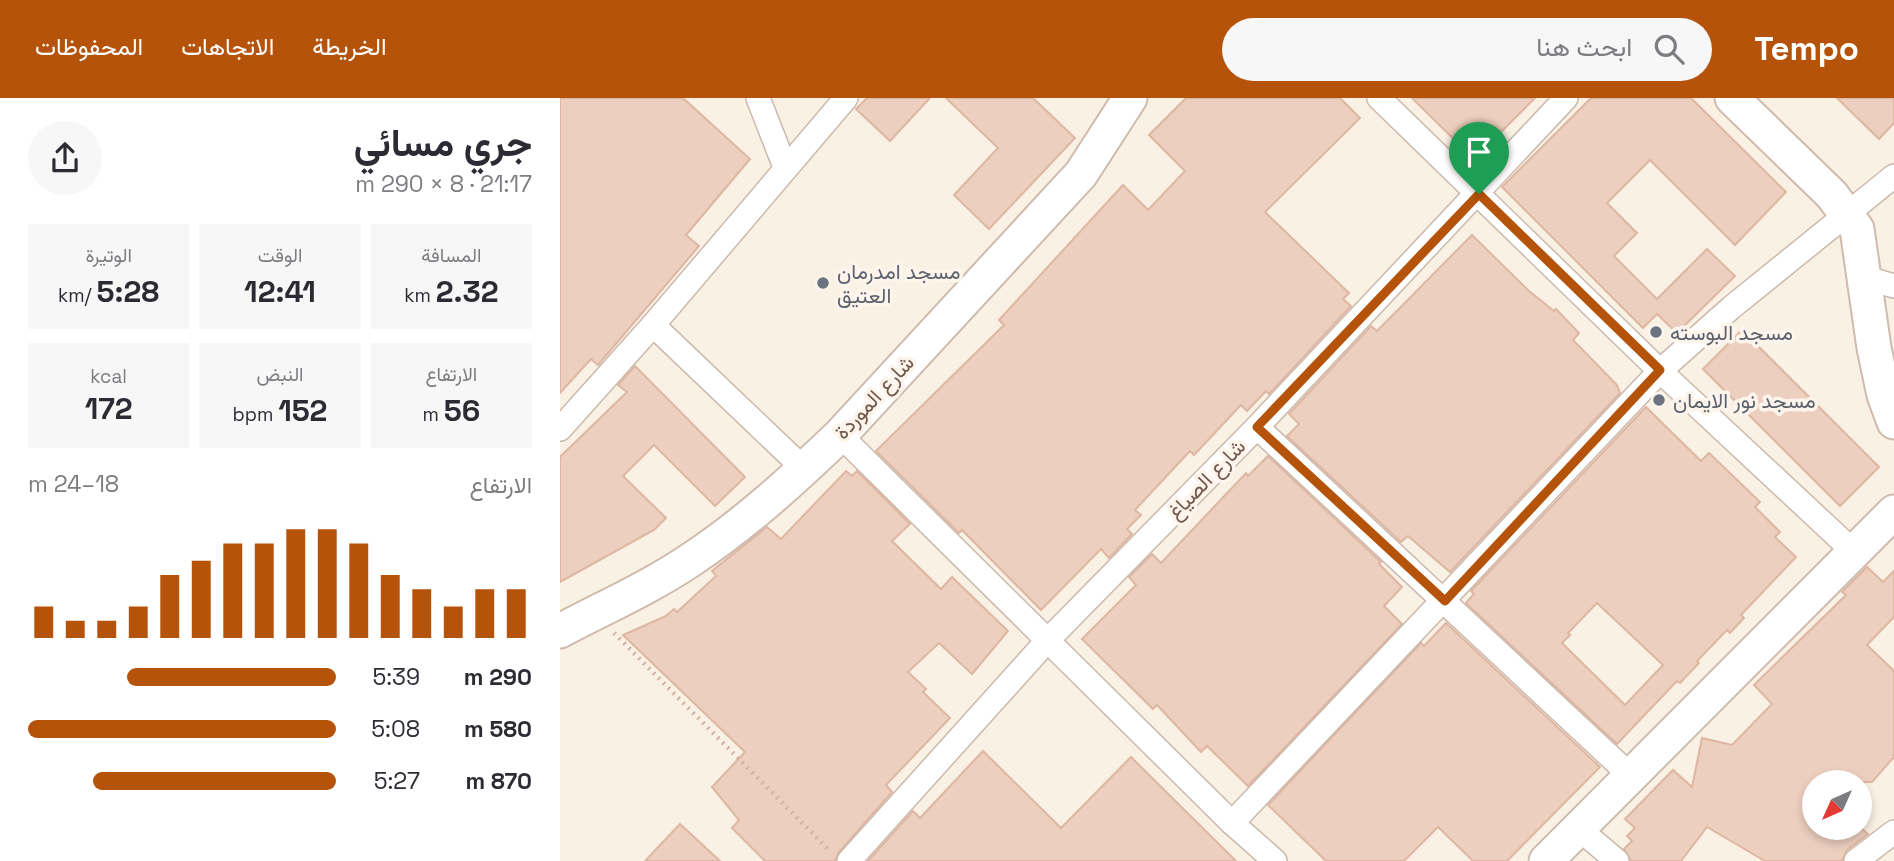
<!DOCTYPE html>
<html lang="ar">
<head>
<meta charset="utf-8">
<style>
  :root { --surface:#fff; --page:#f7f7f7; --text:#2b2b33; --muted:#7c7c81; --accent:#b45309 }
  body { margin:0; font-family:"Space Grotesk",Vazirmatn,sans-serif; background:var(--page); color:var(--text); direction:rtl; height:100vh; display:flex; flex-direction:column; font-size:26px; white-space:nowrap }
  * { box-sizing:border-box; margin:0 }
  p { font-size:23px; color:var(--muted) }
  .icon { flex:none; width:38px; height:38px; fill:none; stroke:currentColor; stroke-width:2; stroke-linecap:round; stroke-linejoin:round }
  .map { position:relative; flex:1; overflow:hidden; direction:ltr }
  .sheet { display:flex; flex-direction:column; background:var(--surface); width:560px }
  .sheet>* { flex:none }
  .needle { width:46px; rotate:225deg }
  .buttons { position:absolute; left:1242px; top:672px; display:grid; gap:14px }
  .buttons a { display:grid; place-items:center; width:70px; height:70px; border-radius:50%; background:var(--surface); box-shadow:0 4px 10px #0003; font-size:35px }
  .pin { position:absolute; display:grid; place-items:center; width:60px; height:60px; color:#fff; margin:-72px -30px; border-radius:50% 50% 50% 0; rotate:-45deg; box-shadow:0 0 7px #0007 }
  .pin .icon { rotate:45deg }
  .round { display:grid; place-items:center; flex:none; width:74px; height:74px; border-radius:37px; background:var(--page) }
  .overview { display:flex; align-items:center; justify-content:space-between; height:119px; padding:0 28px }
  h1 { font-size:38px; font-weight:700; line-height:52px }
  .figures { display:grid; grid-template-columns:repeat(3,1fr); gap:10px; height:119px; padding:7px 28px }
  .figures div { display:grid; align-content:center; border-radius:0px; background:var(--page); text-align:center }
  .figures b { font-size:30px; font-weight:700 }
  .figures small { font-size:19px; font-weight:400 }
  .figures p { font-size:19px }
  .chart { height:196px; padding:14px 28px }
  .chart p { display:flex; justify-content:space-between }
  .chart svg { width:100%; height:126px; margin-top:7px; stroke:var(--accent); stroke-width:6 }
  ul { padding:0 28px; list-style:none; font-size:23px }
  li { display:grid; grid-template-columns:112px 84px 1fr; align-items:center; height:52px }
  li i { height:18px; border-radius:9px; background:var(--accent) }
  header { display:flex; align-items:center; gap:42px; box-sizing:border-box; height:98px; padding:0 35px; background:var(--accent); color:#fff }
  header strong { font-size:33px }
  nav { display:flex; gap:38px; margin-inline-start:auto; font-size:24px }
  .search { width:490px; height:63px; background:var(--page); display:flex; align-items:center; gap:18px; box-sizing:border-box; padding:0 24px; border-radius:38px; color:var(--muted); font-size:26px }
  main { display:flex; flex:1; min-height:0 }
  .map>svg:first-child { display:block }
</style>
</head>
<body>
<header>
<strong>Tempo</strong>
<div class="search"><svg class="icon" aria-label="search" viewBox="0 0 24 24"><circle cx="10" cy="10" r="6"/><path d="M15 15l6 6"/></svg>ابحث هنا</div>
<nav><a>الخريطة</a><a>الاتجاهات</a><a>المحفوظات</a></nav>
</header>
<main>
<div class="map">
<svg width="1334" height="763" viewBox="0 0 1334 763">
  <rect width="100%" height="100%" fill="#faf1e5"/>
  <!-- building -->
  <g fill="#edcfbf" stroke="#deb6a1" stroke-width="2" fill-rule="evenodd">
    <path d="M0 0H123L190 61 126 137 139 148 38 267 31 261 0 295Z"/>
    <path d="M307 0H370L330 43 296 11Z"/>
    <path d="M386 0H473L515 40 429 131 394 97 438 50Z"/>
    <path d="M626 0H780L800 20 705 114 789 195 783 201 791 208 709 296 706 293 687 313 681 307 634 357 630 353 575 412 581 417 567 431 572 436 549 460 541 451 481 512 402 432 399 435 316 353 444 227 439 222 563 87 588 112 625 73 589 37Z"/>
    <path d="M852 0H975L914 61Z"/>
    <path d="M1031 0H1131L1226 94 1175 147 1090 62 1047 105 1077 135 1054 158 1097 201 1147 151 1175 178 1117 235 1097 216 1083 230 942 89Z"/>
    <path d="M1277 0H1334V25L1319 41Z"/>
    <path d="M912 137 969 193 994 213 996 211 1019 235 1013 242 1057 287 1060 295 890 474 848 438 841 444 727 338 739 326 729 316 811 228 817 233Z"/>
    <path d="M1182 232 1319 369 1280 408 1143 271Z"/>
    <path d="M75 268 185 379 155 408 94 347 63 378 106 420 94 432 0 484V359L67 294 58 287Z"/>
    <path d="M1086 309 1141 363 1149 355 1200 404 1195 409 1220 434 1215 439 1236 459 1181 517 1184 520 1170 535 1167 532 1137 563 1139 565 1120 585 1117 583 1057 646 906 505 914 496 911 493ZM1037 505 1103 567 1065 607 1002 545 1010 537 1008 535Z"/>
    <path d="M708 358 821 464 819 466 842 489 824 508 842 526 688 688 647 648 641 654 597 607 593 611 522 541 576 487 569 479 592 456 601 465 686 375 688 378Z"/>
    <path d="M286 373 292 378 297 373 350 426 332 443 381 491 392 479 448 533 412 576 379 545 348 574 366 591 363 594 390 620 326 687 332 694 279 754 275 763H205L172 730 179 722 152 689 185 654 63 537 106 518 114 511 117 514 156 478 152 473 207 429 221 441Z"/>
    <path d="M1307 469 1323 484 1334 473V519L1307 547 1334 573V659L1312 684H1255V730H1301L1308 736 1287 752 1282 763H1205L1147 729 1121 763H1071L1064 751 1072 743 1067 738 1075 730 1065 721 1113 672 1132 689 1142 640 1172 647 1212 606 1194 587 1286 497 1282 494Z"/>
    <path d="M886 525 1040 669 947 763H913L878 729 844 763H766L708 707 861 545 864 548Z"/>
    <path d="M423 653 501 730 571 659 676 763H308L353 713 360 720Z"/>
    <path d="M120 726 160 763H85Z"/>
  </g>
  <g fill="none" stroke-linecap="round" stroke-linejoin="round">
    <!-- street casing -->
    <g stroke="#cbb9ac" stroke-width="26">
      <g id="street">
        <path d="M198 0 225 69"/>
        <path d="M819 0 1100 273 1293 453"/>
        <path d="M1306 180 1334 188"/>
        <path d="M93 227 244 371"/>
        <path d="M697 329 1071 678"/>
        <path d="M0 331 93 227 286 0"/>
        <path d="M280 337 672 725 715 763"/>
        <path d="M672 725 1100 273 1172 209 1334 78"/>
        <path d="M1018 730 1057 763"/>
        <path d="M289 763 487 543 697 329 1006 0"/>
        <path d="M1296 763 1334 734"/>
      </g>
    </g>
    <!-- secondary casing -->
    <g stroke="#cfbbad" stroke-width="37">
      <g id="secondary">
        <path d="M1172 0 1272 97 1297 131 1314 250 1324 297 1334 324"/>
        <path d="M0 533C43 510 91 489 132 461 186 425 233 382 280 337L521 76 570 0"/>
        <path d="M986 763 1334 414"/>
      </g>
    </g>
    <!-- path -->
    <path stroke="#d2b3a3" stroke-width="4.5" stroke-dasharray="2 5" stroke-linecap="butt" d="M54 535 270 753"/>
    <!-- street -->
    <use href="#street" stroke="#fff" stroke-width="23"/>
    <!-- secondary -->
    <use href="#secondary" stroke="#fff" stroke-width="33"/>
  </g>
  <g fill="none" stroke-linecap="round" stroke-linejoin="round">
    <!-- route casing -->
    <g stroke="#fff" stroke-width="14">
      <path id="route" d="M919 96 1100 272 885 503 697 329Z"/>
    </g>
    <!-- route -->
    <use href="#route" stroke="#b45309" stroke-width="9"/>
  </g>
  <!-- markers -->
  <g fill="#6b7280" stroke="#fdf5eb" stroke-width="2.5">
    <circle cx="263" cy="185" r="7"/>
    <circle cx="1096" cy="234" r="7"/>
    <circle cx="1099" cy="302" r="7"/>
  </g>
  <g text-anchor="middle" dominant-baseline="central" stroke-width="7" stroke-linejoin="round" paint-order="stroke">
    <!-- worship labels -->
    <g font-size="21" fill="#5b616d" stroke="#fdf5eb" text-anchor="start">
      <text x="277" y="173">مسجد امدرمان<tspan x="277" dy="24">العتيق</tspan></text>
      <text x="1110" y="234">مسجد البوسته</text>
      <text x="1113" y="302">مسجد نور الايمان</text>
    </g>
    <!-- street labels -->
    <g font-size="21" fill="#71584d" stroke="#fdf5eb">
      <text transform="translate(314 299) rotate(-47)">شارع الموردة</text>
      <text transform="translate(646 381) rotate(-46)">شارع الصياغ</text>
    </g>
  </g>
</svg>
<div class="buttons">
<a><svg class="needle" viewBox="-14 -14 28 28"><path d="M0-13l5 13h-10z" fill="#e53935"/><path d="M0 13l5-13h-10z" fill="#7c7c81"/></svg></a>
</div>
<div class="pin" style="left:919px;top:96px;background:#1e9e55"><svg class="icon" aria-label="arrive" viewBox="0 0 24 24"><path d="M6 21V4h12l-3 4 3 4H6"/></svg></div>
</div>
<section class="sheet">
<div class="overview"><div><h1>جري مسائي</h1><p>21:17 · 8 × 290 m</p></div><a class="round"><svg class="icon" aria-label="share" viewBox="0 0 24 24"><path d="M12 15V3M7 8l5-5 5 5M5 13v7h14v-7"/></svg></a></div>
<div class="figures">
<div><p>المسافة</p><b>2.32<small> km</small></b></div>
<div><p>الوقت</p><b>12:41</b></div>
<div><p>الوتيرة</p><b>5:28<small> /km</small></b></div>
</div>
<div class="figures">
<div><p>الارتفاع</p><b>56<small> m</small></b></div>
<div><p>النبض</p><b>152<small> bpm</small></b></div>
<div><p>kcal</p><b>172</b></div>
</div>
<div class="chart"><p><span>الارتفاع</span>18–24 m</p>
<svg viewBox="0 0 160 44" preserveAspectRatio="none"><path d="M5 44V33M15 44V38M25 44V38M35 44V33M45 44V22M55 44V17M65 44V11M75 44V11M85 44V6M95 44V6M105 44V11M115 44V22M125 44V27M135 44V33M145 44V27M155 44V27"/></svg>
</div>
<ul>
<li><b>290 m</b>5:39<i style="width:68%"></i></li>
<li><b>580 m</b>5:08<i style="width:100%"></i></li>
<li><b>870 m</b>5:27<i style="width:79%"></i></li>
</ul>
</section>
</main>
</body>
</html>
